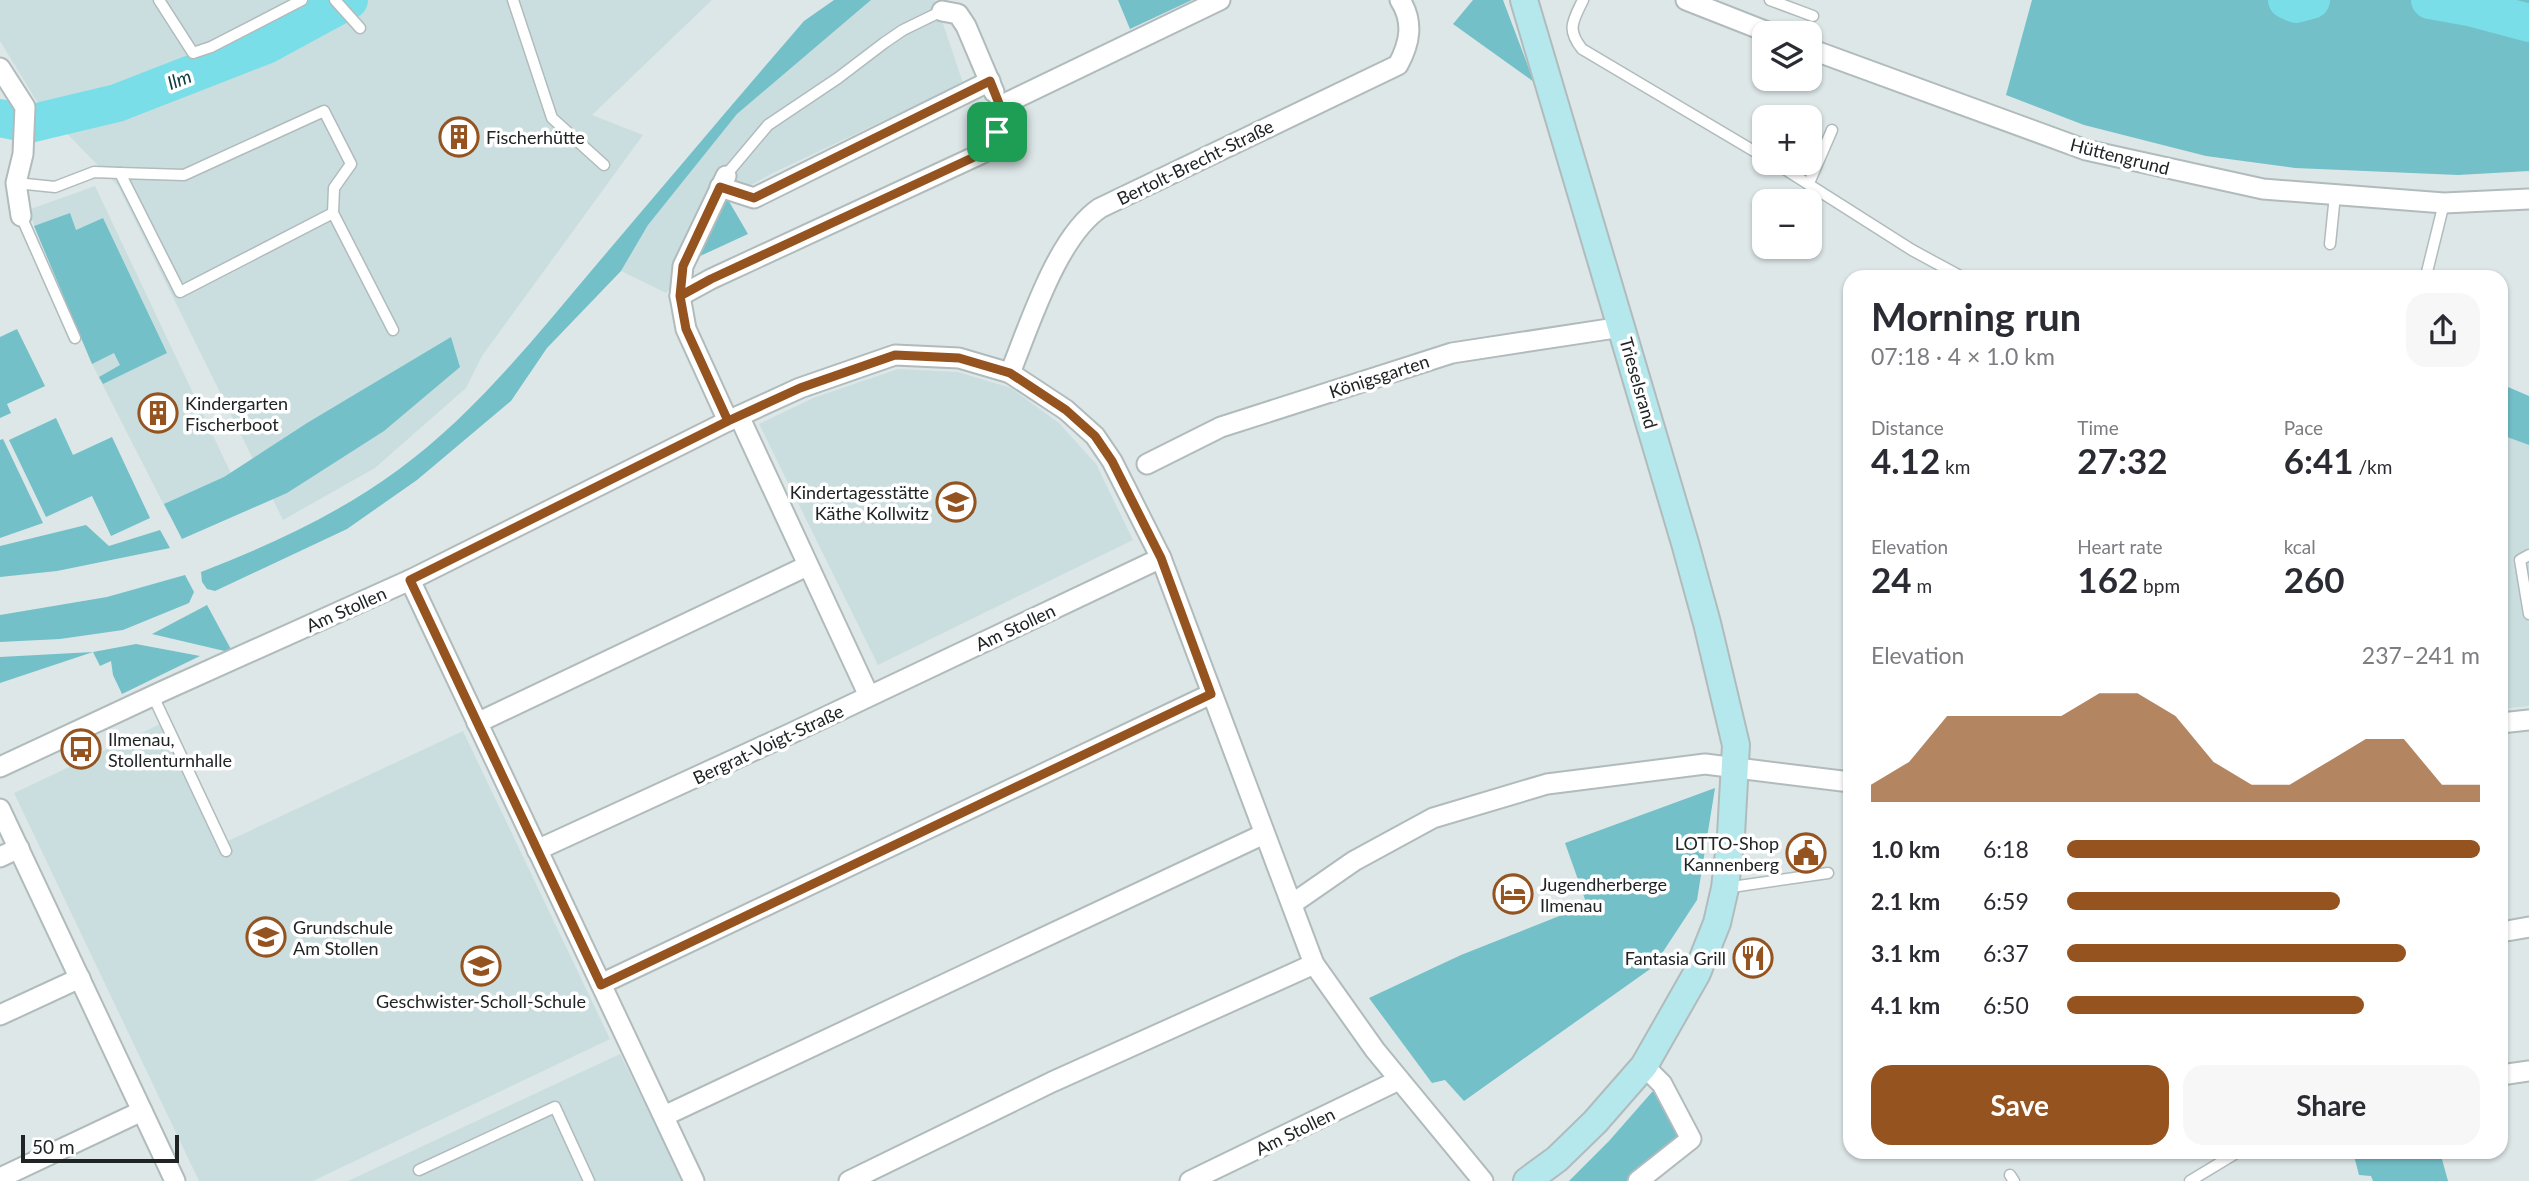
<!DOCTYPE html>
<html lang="en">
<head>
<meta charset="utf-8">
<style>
  :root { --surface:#fff; --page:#f7f7f7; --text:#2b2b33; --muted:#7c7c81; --accent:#94531f }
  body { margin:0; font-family:Lato,sans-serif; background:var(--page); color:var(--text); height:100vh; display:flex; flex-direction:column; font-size:26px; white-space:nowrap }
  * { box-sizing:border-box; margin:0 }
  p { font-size:23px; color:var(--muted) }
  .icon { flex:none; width:38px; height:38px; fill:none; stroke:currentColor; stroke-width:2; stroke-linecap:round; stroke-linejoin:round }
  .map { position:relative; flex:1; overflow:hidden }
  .drawer { position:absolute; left:1843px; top:270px; width:665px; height:889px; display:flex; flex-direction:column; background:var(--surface); border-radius:21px; box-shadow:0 2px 5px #0004 }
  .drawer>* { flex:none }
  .buttons { position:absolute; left:1752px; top:21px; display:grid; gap:14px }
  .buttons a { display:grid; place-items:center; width:70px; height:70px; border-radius:14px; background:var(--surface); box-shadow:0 2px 5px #0004; font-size:35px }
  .scale { position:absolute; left:21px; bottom:18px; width:158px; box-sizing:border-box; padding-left:7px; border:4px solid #202425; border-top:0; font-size:19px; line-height:24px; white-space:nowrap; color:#202425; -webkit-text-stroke:5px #fff; paint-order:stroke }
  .pin { position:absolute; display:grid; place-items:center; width:60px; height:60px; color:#fff; margin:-30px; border-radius:14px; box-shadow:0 4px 10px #0006 }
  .round { display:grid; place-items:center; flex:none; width:74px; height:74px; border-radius:21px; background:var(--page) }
  .head { display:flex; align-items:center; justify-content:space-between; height:119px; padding:0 28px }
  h1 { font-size:38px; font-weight:700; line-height:52px }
  .figures { display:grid; grid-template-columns:repeat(3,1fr); gap:10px; height:119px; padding:7px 28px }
  .figures div { display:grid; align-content:center }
  .figures b { font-size:35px; font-weight:700 }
  .figures small { font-size:19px; font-weight:400 }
  .figures p { font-size:19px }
  .chart { height:196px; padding:14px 28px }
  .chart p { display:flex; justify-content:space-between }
  .chart svg { width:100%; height:126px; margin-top:7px; fill:var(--accent); opacity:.7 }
  .cta { display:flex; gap:14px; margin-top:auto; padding:14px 28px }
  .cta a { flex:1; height:80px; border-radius:21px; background:var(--accent); color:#fff; font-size:28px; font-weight:700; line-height:80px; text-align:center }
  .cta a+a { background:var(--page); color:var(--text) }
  ul { padding:0 28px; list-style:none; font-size:23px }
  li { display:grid; grid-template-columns:112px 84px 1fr; align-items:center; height:52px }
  li i { height:18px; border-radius:9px; background:var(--accent) }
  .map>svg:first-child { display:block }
</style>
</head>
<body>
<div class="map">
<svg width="2529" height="1181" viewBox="0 0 2529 1181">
  <rect width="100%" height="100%" fill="#dde7e8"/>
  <!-- built -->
  <g fill="#cadee0">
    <path d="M0 0H712L592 115 643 135 482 356 466 388 375 468 283 520 118 186 39 105 0 41Z"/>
    <path d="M871 0H935L963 83 773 173 727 198 698 257 666 293 621 271 648 225 737 114Z"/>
    <path d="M95 186 236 484 169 515 92 364 28 210Z"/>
    <path d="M898 369 958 372 1011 388 1059 423 1096 464 1133 540 878 665 759 424 813 398Z"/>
    <path d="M2507 437 2529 445V706L2501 709V439Z"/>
    <path d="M171 719 228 841 463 731 610 1039 313 1181H199L14 793Z"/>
    <path d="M620 1054 683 1181H348Z"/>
  </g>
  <!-- green -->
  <g fill="#73c0c9">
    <path d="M834 0H871L737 114 648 225 621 271 547 348 511 401 417 480 347 529 215 591 207 589 202 582 201 572C271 545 338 514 398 470 476 413 535 337 597 264 666 183 734 102 804 21Z"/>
    <path d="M1118 0H1192L1130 29Z"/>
    <path d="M1473 0H1503L1534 82 1453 24Z"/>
    <path d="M2032 0H2529V171L2458 175 2295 168 2206 156 2084 125 2006 95Z"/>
    <path d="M727 198 748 234 698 257Z"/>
    <path d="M70 213 76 230 103 218 167 353 103 384 99 377 120 365 114 353 92 364 34 226Z"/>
    <path d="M17 329 45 386 7 404 11 413 0 418V337Z"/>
    <path d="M451 337 460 367 384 431 287 493 182 539 164 504 224 477 307 423Z"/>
    <path d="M2501 384 2529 396V445L2507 437 2501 439Z"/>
    <path d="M56 418 73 455 112 437 150 518 111 536 92 496 46 517 9 440Z"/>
    <path d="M3 439 43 523 0 538V440Z"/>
    <path d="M86 525 109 546 160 530 170 548 57 571 0 577V546Z"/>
    <path d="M185 575 194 592 189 603 123 630 60 639 0 642V615L107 597Z"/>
    <path d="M207 605 233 653 152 634Z"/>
    <path d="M136 644 200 656 122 694 113 675 111 661 100 666 93 652 0 683V657L93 652Z"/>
    <path d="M1715 788 1697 900 1653 967 1464 1101 1445 1080 1432 1083 1369 998 1461 955 1587 905 1565 843Z"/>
    <path d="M1657 1089 1679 1137 1629 1181H1569L1609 1141 1652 1092Z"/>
    <path d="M2353 1152H2440L2448 1181H2373L2371 1176 2359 1175Z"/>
  </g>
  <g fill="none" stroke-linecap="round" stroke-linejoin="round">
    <!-- river -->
    <g stroke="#7adee9" stroke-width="38">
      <path d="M2287 0 2296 4 2311 0"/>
      <path d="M2430 0 2469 7 2529 23"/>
      <path d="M0 118 29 124 117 103 266 45 349 0"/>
    </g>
    <!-- lane casing -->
    <g stroke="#b1bbbc" stroke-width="13">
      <g id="lane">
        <path d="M159 0 193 53 211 47 302 0"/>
        <path d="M335 0 360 28"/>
        <path d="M513 0 552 118 604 165"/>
        <path d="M1583 0C1573 21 1566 29 1582 49L1764 157"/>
        <path d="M1770 0 1813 16"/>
        <path d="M1775 163 1912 250 1960 276"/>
        <path d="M120 173 184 175 324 111 351 164 334 188 333 213"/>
        <path d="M726 175 768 125 838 78 884 43 903 30 942 11"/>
        <path d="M16 183 55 187 94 172 120 173 180 292 333 213 393 330"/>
        <path d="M1809 183 1832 130"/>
        <path d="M21 216 75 338"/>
        <path d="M2330 244 2335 195"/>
        <path d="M2426 276 2444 203"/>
        <path d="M2529 555 2520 560 2529 614"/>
        <path d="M153 696 226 851"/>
        <path d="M1725 888 1828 873"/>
        <path d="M419 1170 555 1107 589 1181"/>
        <path d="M2010 1175 2014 1181"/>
        <path d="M2190 1181 2238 1152"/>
      </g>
    </g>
    <!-- street casing -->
    <g stroke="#b1bbbc" stroke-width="23">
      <g id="street">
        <path d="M1686 0 1770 33"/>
        <path d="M942 11 958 14 966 26 994 92"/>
        <path d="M1810 49 2086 150 2263 189 2444 203 2529 199"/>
        <path d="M0 68 25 107 23 154 16 183 21 216"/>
        <path d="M726 176 683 266 680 296 686 329 728 421"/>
        <path d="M720 187 754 198 990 81"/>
        <path d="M680 296 711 279 985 152 997 133 1000 106 1220 0"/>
        <path d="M1010 373C1030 324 1057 237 1100 208L1398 65C1410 43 1414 22 1400 0"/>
        <path d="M739 416 869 696"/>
        <path d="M1147 464 1221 427 1452 353 1622 327"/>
        <path d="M410 580 694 1181"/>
        <path d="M477 723 807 566"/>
        <path d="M2501 723 2529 720"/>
        <path d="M0 767 163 691 410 580 728 421 800 388 895 355 959 358 1010 373 1066 410 1095 436 1112 461 1161 558 1314 964 1375 1050 1483 1181"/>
        <path d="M0 809 175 1181"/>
        <path d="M537 850 794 732 1161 558"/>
        <path d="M0 857 19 848"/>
        <path d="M1292 904 1354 861 1433 818 1547 784 1705 764 1850 782"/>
        <path d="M2501 932 2529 927"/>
        <path d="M601 984 1211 694"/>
        <path d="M0 1015 80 978"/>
        <path d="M2501 1075 2529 1071"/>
        <path d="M664 1116 1264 834"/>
        <path d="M0 1178 142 1111"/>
        <path d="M849 1181 1052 1082 1314 964"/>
        <path d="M1190 1181 1399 1080"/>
        <path d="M1638 1181 1691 1139 1662 1084 1644 1066"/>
      </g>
    </g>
    <!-- secondary casing -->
    <g stroke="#b1bbbc" stroke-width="30">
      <path id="secondary" d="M1524 0 1685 543 1707 623 1736 745 1731 835 1725 888 1717 923 1697 973 1644 1066 1595 1122 1557 1159 1527 1181"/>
    </g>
    <!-- lane -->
    <use href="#lane" stroke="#fff" stroke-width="10"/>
    <!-- street -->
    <use href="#street" stroke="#fff" stroke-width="19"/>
    <!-- secondary -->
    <use href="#secondary" stroke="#b4e8ec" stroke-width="26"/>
  </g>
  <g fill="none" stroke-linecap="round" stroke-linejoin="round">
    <!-- route casing -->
    <g stroke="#fff" stroke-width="14">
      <path id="route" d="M997 132 985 152 711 279 680 296 686 329 728 421 410 580 601 985 1211 694 1161 558 1112 461 1095 436 1066 410 1010 373 959 358 895 355 800 388 728 421 686 329 680 296 683 266 720 187 754 198 990 81 1000 106 997 132"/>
    </g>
    <!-- route -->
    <use href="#route" stroke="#94531f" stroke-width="9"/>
  </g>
  <!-- icons -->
  <defs>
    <g id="building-ring" transform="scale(2.0125)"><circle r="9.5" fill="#fff" stroke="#94531f" stroke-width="1.5"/><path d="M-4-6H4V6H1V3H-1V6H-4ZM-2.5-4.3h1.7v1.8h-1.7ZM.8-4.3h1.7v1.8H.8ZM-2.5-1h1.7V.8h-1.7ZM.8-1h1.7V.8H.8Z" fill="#94531f"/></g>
    <g id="school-ring" transform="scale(2.0125)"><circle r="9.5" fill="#fff" stroke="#94531f" stroke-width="1.5"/><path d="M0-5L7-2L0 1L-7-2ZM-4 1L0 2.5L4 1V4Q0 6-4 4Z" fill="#94531f"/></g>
    <g id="bus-ring" transform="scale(2.0125)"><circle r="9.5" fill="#fff" stroke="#94531f" stroke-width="1.5"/><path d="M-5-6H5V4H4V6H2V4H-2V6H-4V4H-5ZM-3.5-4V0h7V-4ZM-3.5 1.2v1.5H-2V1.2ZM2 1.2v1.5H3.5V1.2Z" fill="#94531f"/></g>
    <g id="civic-ring" transform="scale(2.0125)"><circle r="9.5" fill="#fff" stroke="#94531f" stroke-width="1.5"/><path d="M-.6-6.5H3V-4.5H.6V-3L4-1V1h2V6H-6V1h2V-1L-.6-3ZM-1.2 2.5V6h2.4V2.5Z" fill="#94531f"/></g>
    <g id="hotel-ring" transform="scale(2.0125)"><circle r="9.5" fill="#fff" stroke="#94531f" stroke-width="1.5"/><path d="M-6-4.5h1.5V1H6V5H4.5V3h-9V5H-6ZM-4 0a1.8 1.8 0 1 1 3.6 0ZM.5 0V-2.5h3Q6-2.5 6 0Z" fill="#94531f"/></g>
    <g id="restaurant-ring" transform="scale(2.0125)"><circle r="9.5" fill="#fff" stroke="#94531f" stroke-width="1.5"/><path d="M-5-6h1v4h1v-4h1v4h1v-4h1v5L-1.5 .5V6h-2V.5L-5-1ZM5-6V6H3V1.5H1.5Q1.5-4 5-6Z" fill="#94531f"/></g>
  </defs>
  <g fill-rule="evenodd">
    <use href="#building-ring" x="459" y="137"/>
    <use href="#building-ring" x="158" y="413"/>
    <use href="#school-ring" x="956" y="502"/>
    <use href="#bus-ring" x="81" y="749"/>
    <use href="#civic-ring" x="1806" y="853"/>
    <use href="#hotel-ring" x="1513" y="894"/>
    <use href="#school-ring" x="266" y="937"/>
    <use href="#restaurant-ring" x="1753" y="958"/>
    <use href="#school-ring" x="481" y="966"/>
  </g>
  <g text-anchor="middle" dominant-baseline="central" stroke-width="7" stroke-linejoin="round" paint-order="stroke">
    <!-- poi labels -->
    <g font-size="18" fill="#202425" stroke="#fff" text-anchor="start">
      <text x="486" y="137">Fischerhütte</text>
      <text x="185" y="403">Kindergarten<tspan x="185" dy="21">Fischerboot</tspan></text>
      <text x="929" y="492" text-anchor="end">Kindertagesstätte<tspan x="929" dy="21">Käthe Kollwitz</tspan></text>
      <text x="108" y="739">Ilmenau,<tspan x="108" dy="21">Stollenturnhalle</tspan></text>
      <text x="1779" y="843" text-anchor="end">LOTTO-Shop<tspan x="1779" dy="21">Kannenberg</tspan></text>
      <text x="1540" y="884">Jugendherberge<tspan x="1540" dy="21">Ilmenau</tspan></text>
      <text x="293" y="927">Grundschule<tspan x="293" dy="21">Am Stollen</tspan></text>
      <text x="1726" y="958" text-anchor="end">Fantasia Grill</text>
      <text x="481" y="1001" text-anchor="middle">Geschwister-Scholl-Schule</text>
    </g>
    <!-- street labels -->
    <g font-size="18" fill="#202425" stroke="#fff">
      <text transform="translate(2120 156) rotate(14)">Hüttengrund</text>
      <text transform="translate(1195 162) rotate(-26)">Bertolt-Brecht-Straße</text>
      <text transform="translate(1379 376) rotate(-18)">Königsgarten</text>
      <text transform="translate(1639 383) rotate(74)">Trieselsrand</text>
      <text transform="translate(346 609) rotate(-24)">Am Stollen</text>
      <text transform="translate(1015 627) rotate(-25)">Am Stollen</text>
      <text transform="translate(768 744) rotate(-25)">Bergrat-Voigt-Straße</text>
      <text transform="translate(1295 1131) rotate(-26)">Am Stollen</text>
    </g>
    <!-- water labels -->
    <g font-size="19" font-style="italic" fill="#093b40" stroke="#fff">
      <text transform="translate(179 79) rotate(-21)">Ilm</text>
    </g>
  </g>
</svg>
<div class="buttons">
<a><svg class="icon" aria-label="layers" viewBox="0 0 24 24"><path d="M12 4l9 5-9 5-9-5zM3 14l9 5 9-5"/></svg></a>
<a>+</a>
<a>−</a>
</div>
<div class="scale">50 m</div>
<div class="pin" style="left:997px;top:132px;background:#1e9e55"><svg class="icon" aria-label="arrive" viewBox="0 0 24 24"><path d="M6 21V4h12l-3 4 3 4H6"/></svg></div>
<section class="drawer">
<div class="head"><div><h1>Morning run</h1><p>07:18 · 4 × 1.0 km</p></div><a class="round"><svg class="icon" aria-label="share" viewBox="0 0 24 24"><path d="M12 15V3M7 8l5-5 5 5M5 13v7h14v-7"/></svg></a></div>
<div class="figures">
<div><p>Distance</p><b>4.12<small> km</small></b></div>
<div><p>Time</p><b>27:32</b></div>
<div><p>Pace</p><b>6:41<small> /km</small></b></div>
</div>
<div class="figures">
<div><p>Elevation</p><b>24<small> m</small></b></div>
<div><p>Heart rate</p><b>162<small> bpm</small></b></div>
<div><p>kcal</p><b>260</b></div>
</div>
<div class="chart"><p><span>Elevation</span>237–241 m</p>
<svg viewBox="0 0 160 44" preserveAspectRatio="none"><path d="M0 44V38L10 30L20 14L30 14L40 14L50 14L60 6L70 6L80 14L90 30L100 38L110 38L120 30L130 22L140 22L150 38L160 38V44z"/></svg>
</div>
<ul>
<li><b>1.0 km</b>6:18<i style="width:100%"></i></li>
<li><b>2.1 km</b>6:59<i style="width:66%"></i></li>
<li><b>3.1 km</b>6:37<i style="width:82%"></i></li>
<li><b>4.1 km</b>6:50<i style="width:72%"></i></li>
</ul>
<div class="cta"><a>Save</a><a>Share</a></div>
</section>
</div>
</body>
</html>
